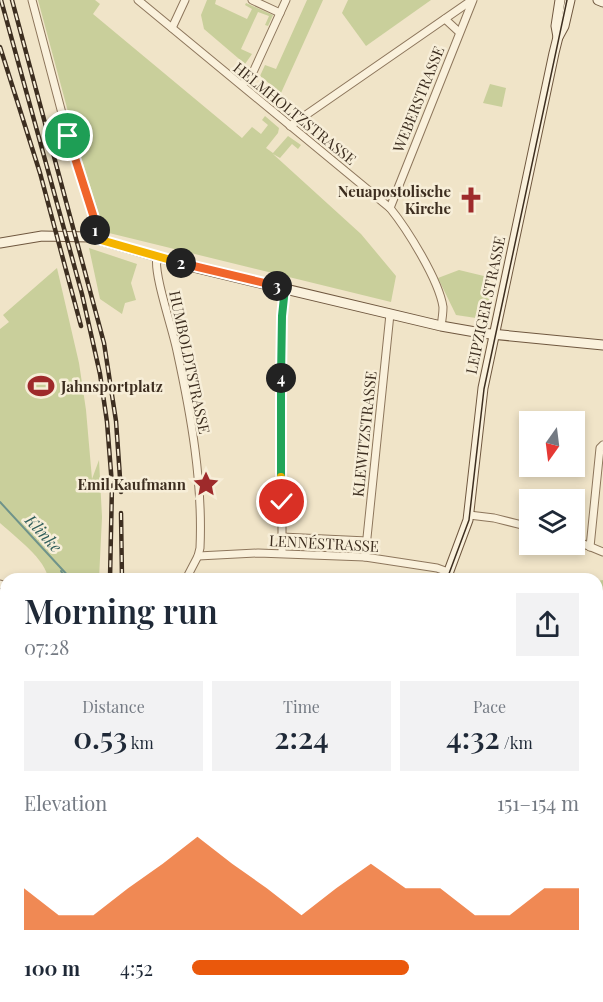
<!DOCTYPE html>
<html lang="en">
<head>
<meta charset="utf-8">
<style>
  :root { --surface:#fff; --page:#f2f2f3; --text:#1f2937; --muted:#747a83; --accent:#ea580c }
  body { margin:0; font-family:"Playfair Display",serif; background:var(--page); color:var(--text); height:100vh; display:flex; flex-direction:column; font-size:22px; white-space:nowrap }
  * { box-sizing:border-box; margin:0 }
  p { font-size:20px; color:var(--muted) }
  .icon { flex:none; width:33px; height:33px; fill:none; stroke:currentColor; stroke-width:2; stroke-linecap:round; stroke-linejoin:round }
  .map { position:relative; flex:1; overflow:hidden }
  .details { position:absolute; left:0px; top:573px; width:603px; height:429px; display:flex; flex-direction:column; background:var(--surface); border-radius:18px 18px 0 0; box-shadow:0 3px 9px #0003 }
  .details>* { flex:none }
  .needle { width:39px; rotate:194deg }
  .tools { position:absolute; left:519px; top:411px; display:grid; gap:12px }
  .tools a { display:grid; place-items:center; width:66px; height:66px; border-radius:0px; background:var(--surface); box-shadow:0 3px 9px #0003; font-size:30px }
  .pin { position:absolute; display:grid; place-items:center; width:51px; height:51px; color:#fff; margin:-26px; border:3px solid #fff; border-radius:50%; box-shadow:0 2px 6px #0007 }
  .km { position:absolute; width:30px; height:30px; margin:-15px; border-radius:50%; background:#222; color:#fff; font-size:16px; line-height:30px; text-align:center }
  .round { display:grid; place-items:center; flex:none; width:63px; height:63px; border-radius:0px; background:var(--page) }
  .summary { display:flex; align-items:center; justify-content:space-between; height:102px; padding:0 24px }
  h1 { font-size:33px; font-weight:600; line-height:45px }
  .stats { display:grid; grid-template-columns:repeat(3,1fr); gap:9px; height:102px; padding:6px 24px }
  .stats div { display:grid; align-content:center; border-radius:0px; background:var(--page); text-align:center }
  .stats b { font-size:30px; font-weight:600 }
  .stats small { font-size:16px; font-weight:400 }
  .stats p { font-size:16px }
  .chart { height:168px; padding:12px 24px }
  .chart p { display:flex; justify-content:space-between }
  .chart svg { width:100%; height:108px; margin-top:6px; fill:var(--accent); opacity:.7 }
  ul { padding:0 24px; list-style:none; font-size:20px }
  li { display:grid; grid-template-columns:96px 72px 1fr; align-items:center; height:45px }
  li i { height:15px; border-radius:8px; background:var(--accent) }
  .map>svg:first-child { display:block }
</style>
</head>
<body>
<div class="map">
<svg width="603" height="1002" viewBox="0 0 603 1002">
  <rect width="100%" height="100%" fill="#f0e4c8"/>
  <!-- green -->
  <g fill="#c9cf9b">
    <path d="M38 0H95L100 4 93 14 242 138 252 127 261 134 268 125 262 120 265 116 279 128 278 133 266 148 273 153 288 136 301 145 298 149 292 144 280 158 273 154 361 234 396 276 391 302 109 233 102 224 74 134Z"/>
    <path d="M207 0H216L215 4 247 19 252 9 245 5 246 3 273 15 268 26 265 25 269 16 258 12 241 49 252 54 245 64 204 29 201 15Z"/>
    <path d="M307 0H323L281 93 260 76 265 65 276 69Z"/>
    <path d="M348 0H431L366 46 342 13Z"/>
    <path d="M490 84 506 88 502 107 483 103Z"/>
    <path d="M89 248 137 264 131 283 136 300 125 303 122 314 100 299Z"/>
    <path d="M57 268 79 363 86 410 92 479 99 460 102 517 99 579H48C47 560 14 536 0 523V329L9 322 3 315Z"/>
    <path d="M459 270 488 277 485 291 491 293 486 314 476 318 456 315 438 278Z"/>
    <path d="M603 580V700H600V698L597 697V581Z"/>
    <path d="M145 996H267L266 998 271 1001 274 996H276L274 1002H134V998Z"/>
  </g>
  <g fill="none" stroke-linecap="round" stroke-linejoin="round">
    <!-- stream -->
    <g stroke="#6f938a" stroke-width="2">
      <path d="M0 502 71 579"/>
      <path d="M61 571 66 579"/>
      <path d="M597 635H603"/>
      <path d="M168 996 169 1002"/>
    </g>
    <!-- street casing -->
    <g stroke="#8d765c" stroke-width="9">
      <g id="street">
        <path d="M32 0 68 136 95 221 94 238"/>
        <path d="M138 0 390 208C407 229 439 280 443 307 443 313 442 320 441 326"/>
        <path d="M252 0 280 13"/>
        <path d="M445 19 459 32"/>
        <path d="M172 28 185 0"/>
        <path d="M242 85 254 70 286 0"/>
        <path d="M290 126 472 0"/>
        <path d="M390 208 473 0"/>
        <path d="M157 257C153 273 173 330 177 351 191 415 203 482 200 548L198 556 186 579"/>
        <path d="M469 515 494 518 530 527"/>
        <path d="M282 537 367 541"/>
        <path d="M574 540 603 552"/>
        <path d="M590 547 600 448 603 445"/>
        <path d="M282 553V333L285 288"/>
        <path d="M198 556 258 553 365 557 437 568 448 572"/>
        <path d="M365 557 390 314"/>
        <path d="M0 584 6 586"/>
        <path d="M597 720H603"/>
        <path d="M0 781 6 783"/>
        <path d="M91 996 92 1002"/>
        <path d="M280 1002 283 996"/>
      </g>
    </g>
    <!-- secondary casing -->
    <g stroke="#6f573f" stroke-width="11">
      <g id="secondary">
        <path d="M598 0 603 2"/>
        <path d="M558 37 556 26 560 0"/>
        <path d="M0 243 42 236 90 237 193 267 441 326 481 333 603 345"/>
        <path d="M446 579 468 520 483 388 554 53 558 37 564 26 570 0"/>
        <path d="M597 819 603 818"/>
        <path d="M597 898 603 907"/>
        <path d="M0 986H6"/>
        <path d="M0 994H6"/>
      </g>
    </g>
    <!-- street -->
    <use href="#street" stroke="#faf1dc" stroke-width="7"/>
    <!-- secondary -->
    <use href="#secondary" stroke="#faf1dc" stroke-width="9"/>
    <!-- tram -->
    <g stroke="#3d2e20" stroke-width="1.5">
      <path d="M447 579 469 520 484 389 567 0"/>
      <path d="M597 822 603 820"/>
      <path d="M0 988 6 987"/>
    </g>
    <!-- rail casing -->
    <g stroke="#3d2e20" stroke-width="4.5">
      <g id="rail">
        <path d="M1 0 82 294 100 374 107 422 112 485 110 579"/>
        <path d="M12 0 104 343 116 421 121 492"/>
        <path d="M0 47 40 173 81 326"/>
        <path d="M121 513 122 579"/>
        <path d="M0 966 6 948"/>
        <path d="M0 993 6 975"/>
        <path d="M125 996V1002"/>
        <path d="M273 996 283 1002"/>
      </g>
    </g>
    <!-- rail -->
    <use href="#rail" stroke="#f7eed8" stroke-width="2" stroke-dasharray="7" stroke-linecap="butt"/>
  </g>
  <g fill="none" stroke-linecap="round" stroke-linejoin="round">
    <!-- split-1 casing -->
    <g stroke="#fff" stroke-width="12">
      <path id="split-1" d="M68 136 95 221V230"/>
    </g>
    <!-- split-2 casing -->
    <g stroke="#fff" stroke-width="12">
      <path id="split-2" d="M95 230 94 238 181 263"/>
    </g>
    <!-- split-3 casing -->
    <g stroke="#fff" stroke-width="12">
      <path id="split-3" d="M181 263 277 286"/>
    </g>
    <!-- split-4 casing -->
    <g stroke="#fff" stroke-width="12">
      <path id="split-4" d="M277 286 285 288 282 316 281 378"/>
    </g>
    <!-- split-5 casing -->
    <g stroke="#fff" stroke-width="12">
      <path id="split-5" d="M281 378V477"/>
    </g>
    <!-- split-6 casing -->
    <g stroke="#fff" stroke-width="12">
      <path id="split-6" d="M281 477 282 502"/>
    </g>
    <!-- split-1 -->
    <use href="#split-1" stroke="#f0652b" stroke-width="8"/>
    <!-- split-2 -->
    <use href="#split-2" stroke="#f5b400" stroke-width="8"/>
    <!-- split-3 -->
    <use href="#split-3" stroke="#f0652b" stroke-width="8"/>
    <!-- split-4 -->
    <use href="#split-4" stroke="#22a559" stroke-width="8"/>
    <!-- split-5 -->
    <use href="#split-5" stroke="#22a559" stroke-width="8"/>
    <!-- split-6 -->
    <use href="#split-6" stroke="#f5b400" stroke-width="8"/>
  </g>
  <!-- icons -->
  <defs>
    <g id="church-bare" transform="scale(2.07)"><path d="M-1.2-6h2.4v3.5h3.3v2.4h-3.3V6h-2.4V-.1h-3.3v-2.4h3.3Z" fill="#9e2a2b" stroke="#f7eed8" stroke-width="2.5" paint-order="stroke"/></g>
    <g id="stadium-bare" transform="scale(2.07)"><path d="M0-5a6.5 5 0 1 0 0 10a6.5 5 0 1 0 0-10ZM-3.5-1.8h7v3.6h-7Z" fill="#9e2a2b" stroke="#f7eed8" stroke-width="2.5" paint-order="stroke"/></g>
    <g id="sight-bare" transform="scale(2.07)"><path d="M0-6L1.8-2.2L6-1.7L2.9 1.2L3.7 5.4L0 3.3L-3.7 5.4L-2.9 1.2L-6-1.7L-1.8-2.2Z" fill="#9e2a2b" stroke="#f7eed8" stroke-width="2.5" paint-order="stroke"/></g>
  </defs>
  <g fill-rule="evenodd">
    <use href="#church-bare" x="471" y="200"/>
    <use href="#stadium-bare" x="41" y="386"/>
    <use href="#sight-bare" x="206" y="484"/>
  </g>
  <g text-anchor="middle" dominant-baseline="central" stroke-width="5" stroke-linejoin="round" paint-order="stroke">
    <!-- street labels -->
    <g font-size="15" fill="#3d2e20" stroke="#f7eed8">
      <text transform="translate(418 99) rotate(-68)">WEBERSTRASSE</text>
      <text transform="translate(295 113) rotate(39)">HELMHOLTZSTRASSE</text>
      <text transform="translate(485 305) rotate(-78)">LEIPZIGER STRASSE</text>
      <text transform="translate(190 362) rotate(78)">HUMBOLDTSTRASSE</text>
      <text transform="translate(364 434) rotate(-84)">KLEWITZSTRASSE</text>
      <text transform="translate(324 543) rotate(3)">LENNÉSTRASSE</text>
    </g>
    <!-- poi labels -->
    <g font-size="15" font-weight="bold" fill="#3d2e20" stroke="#f7eed8" text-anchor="end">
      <text x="451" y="191">Neuapostolische<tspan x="451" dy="17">Kirche</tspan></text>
      <text x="61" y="386" text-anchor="start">Jahnsportplatz</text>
      <text x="186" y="484">Emil Kaufmann</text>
    </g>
    <!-- water labels -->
    <g font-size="16" font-style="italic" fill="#2f5d5a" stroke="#f7eed8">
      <text transform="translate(44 533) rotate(47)">Klinke</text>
    </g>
  </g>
</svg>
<div class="tools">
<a><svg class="needle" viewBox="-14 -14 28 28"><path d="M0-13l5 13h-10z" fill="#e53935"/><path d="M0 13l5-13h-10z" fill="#747a83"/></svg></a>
<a><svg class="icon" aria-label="layers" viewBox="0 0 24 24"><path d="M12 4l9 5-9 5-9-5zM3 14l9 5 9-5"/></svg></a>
</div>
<div class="pin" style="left:68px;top:136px;background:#1e9e55"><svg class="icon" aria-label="arrive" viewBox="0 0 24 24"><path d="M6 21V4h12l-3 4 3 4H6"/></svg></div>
<div class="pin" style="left:282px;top:502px;background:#d93025"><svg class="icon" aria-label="check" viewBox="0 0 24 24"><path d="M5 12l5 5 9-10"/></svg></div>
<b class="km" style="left:95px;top:230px">1</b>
<b class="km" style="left:181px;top:263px">2</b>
<b class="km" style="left:277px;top:286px">3</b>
<b class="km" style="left:281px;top:378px">4</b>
<section class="details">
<div class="summary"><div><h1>Morning run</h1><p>07:28</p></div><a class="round"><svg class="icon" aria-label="share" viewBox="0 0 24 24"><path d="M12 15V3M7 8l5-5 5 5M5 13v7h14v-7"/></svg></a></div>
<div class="stats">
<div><p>Distance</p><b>0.53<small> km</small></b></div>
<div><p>Time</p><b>2:24</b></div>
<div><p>Pace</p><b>4:32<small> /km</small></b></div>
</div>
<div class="chart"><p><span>Elevation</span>151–154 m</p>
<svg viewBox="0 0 160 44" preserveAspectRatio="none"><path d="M0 44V27L10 38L20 38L30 27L40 17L50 6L60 17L70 27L80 38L90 27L100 17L110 27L120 27L130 38L140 38L150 27L160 27V44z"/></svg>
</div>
<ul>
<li><b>100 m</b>4:52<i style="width:56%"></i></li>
</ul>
</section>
</div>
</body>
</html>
